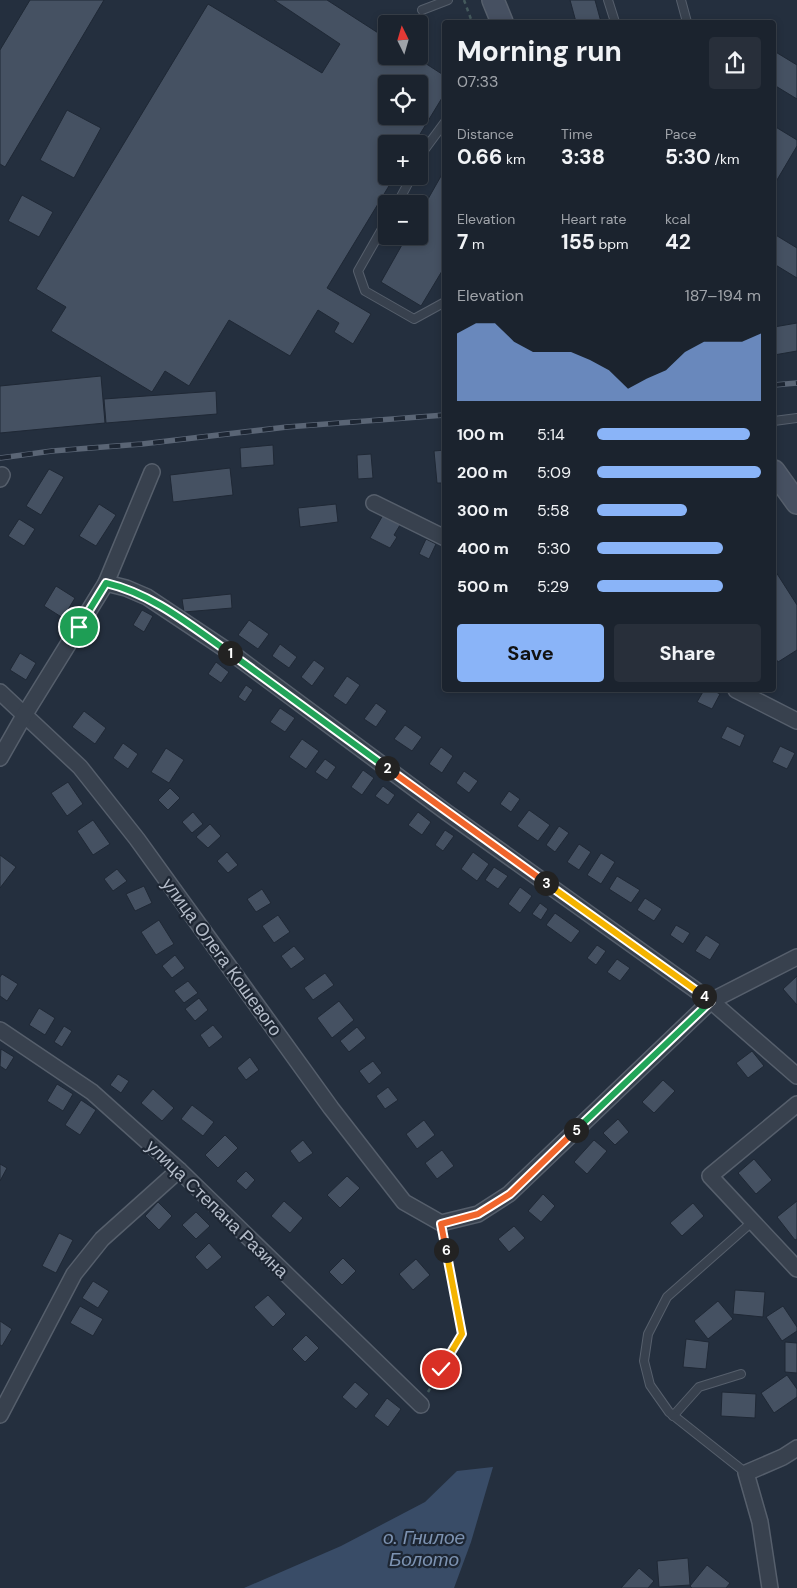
<!DOCTYPE html>
<html lang="en">
<head>
<meta charset="utf-8">
<style>
  :root { --surface:#1b232e; --page:#282f3a; --text:#f1f3f6; --muted:#a0a4aa; --line:#39404a; --accent:#8ab4f8 }
  body { margin:0; font-family:"DM Sans",sans-serif; background:var(--page); color:var(--text); height:100vh; display:flex; flex-direction:column; font-size:19px; white-space:nowrap }
  * { box-sizing:border-box; margin:0 }
  p { font-size:16px; color:var(--muted) }
  .icon { flex:none; width:28px; height:28px; fill:none; stroke:currentColor; stroke-width:2; stroke-linecap:round; stroke-linejoin:round }
  .map { position:relative; flex:1; overflow:hidden }
  .side { position:absolute; left:442px; top:20px; width:334px; height:672px; display:flex; flex-direction:column; background:var(--surface); border-radius:5px; box-shadow:0 2px 8px #0003,0 0 0 1px var(--line) }
  .side>* { flex:none }
  .needle { width:32px; rotate:355deg }
  .buttons { position:absolute; left:378px; top:15px; display:grid; gap:10px }
  .buttons a { display:grid; place-items:center; width:50px; height:50px; border-radius:5px; background:var(--surface); box-shadow:0 2px 8px #0003,0 0 0 1px var(--line); font-size:25px }
  .pin { position:absolute; display:grid; place-items:center; width:42px; height:42px; color:#fff; margin:-21px; border:2px solid #fff; border-radius:50%; box-shadow:0 1px 5px #0007 }
  .km { position:absolute; width:25px; height:25px; margin:-12px; border-radius:50%; background:#222; color:#fff; font-size:14px; line-height:25px; text-align:center }
  .round { display:grid; place-items:center; flex:none; width:52px; height:52px; border-radius:5px; background:var(--page) }
  .headline { display:flex; align-items:center; justify-content:space-between; height:85px; padding:0 15px }
  h1 { font-size:28px; font-weight:700; line-height:38px }
  .figures { display:grid; grid-template-columns:repeat(3,1fr); gap:8px; height:85px; padding:5px 15px }
  .figures div { display:grid; align-content:center }
  .figures b { font-size:21px; font-weight:700 }
  .figures small { font-size:14px; font-weight:400 }
  .figures p { font-size:14px }
  .chart { height:140px; padding:10px 15px }
  .chart p { display:flex; justify-content:space-between }
  .chart svg { width:100%; height:90px; margin-top:5px; fill:var(--accent); opacity:.7 }
  .action { display:flex; gap:10px; margin-top:auto; padding:10px 15px }
  .action a { flex:1; height:58px; border-radius:5px; background:var(--accent); color:#111; font-size:20px; font-weight:700; line-height:58px; text-align:center }
  .action a+a { background:var(--page); color:var(--text) }
  ul { padding:0 15px; list-style:none; font-size:16px }
  li { display:grid; grid-template-columns:80px 60px 1fr; align-items:center; height:38px }
  li i { height:12px; border-radius:6px; background:var(--accent) }
  .map>svg:first-child { display:block }
</style>
</head>
<body>
<div class="map">
<svg width="797" height="1588" viewBox="0 0 797 1588">
  <rect width="100%" height="100%" fill="#242f3e"/>
  <!-- water -->
  <path fill="#394c67" d="M493 1467 471 1542 454 1588H244L341 1546 425 1502 457 1471Z"/>
  <!-- building -->
  <g fill="#455162" stroke="#1f2835" fill-rule="evenodd">
    <path d="M30 0H104L5 167 0 164V50Z"/>
    <path d="M274 0H327L386 38V56H414L445 76V93L414 144H386V176H395L327 288 371 314 353 344 334 332 339 323 318 310 290 356 229 320 189 386 165 371 152 392 51 331 66 307 36 289 208 4 322 73 340 44ZM386 84H419V116H386Z"/>
    <path d="M570 0H595L601 22H576Z"/>
    <path d="M774 51 797 65V99L774 85Z"/>
    <path d="M67 110 101 128 74 178 40 160Z"/>
    <path d="M774 126 797 140V146L774 185Z"/>
    <path d="M445 169V266L421 306 381 282 407 236H419V215Z"/>
    <path d="M22 195 53 212 39 237 8 221Z"/>
    <path d="M774 234 797 248V278L774 264Z"/>
    <path d="M797 323V351L774 355V327Z"/>
    <path d="M101 376 105 423 0 433V386Z"/>
    <path d="M216 391 217 414 106 423 104 399Z"/>
    <path d="M273 445 274 465 241 468 240 448Z"/>
    <path d="M445 450V483H437L434 451Z"/>
    <path d="M371 454 373 478 358 479 357 455Z"/>
    <path d="M230 468 233 495 173 502 170 475Z"/>
    <path d="M49 469 64 477 41 515 26 506Z"/>
    <path d="M99 504 116 515 96 546 79 536Z"/>
    <path d="M336 504 338 522 300 527 298 508Z"/>
    <path d="M383 515 400 525 394 535 397 537 390 548 370 538Z"/>
    <path d="M19 519 35 529 24 546 8 536Z"/>
    <path d="M426 539 436 544 429 559 419 554Z"/>
    <path d="M774 569 797 605V650L778 662 774 656Z"/>
    <path d="M56 586 75 598 63 618 44 606Z"/>
    <path d="M231 594 232 608 184 612 182 599Z"/>
    <path d="M142 610 153 616 144 632 133 625Z"/>
    <path d="M249 620 269 634 258 649 238 635Z"/>
    <path d="M280 644 297 657 289 668 272 656Z"/>
    <path d="M20 653 36 663 26 680 10 670Z"/>
    <path d="M314 660 325 668 312 686 301 677Z"/>
    <path d="M216 662 229 672 221 683 208 674Z"/>
    <path d="M347 676 360 685 346 705 333 696Z"/>
    <path d="M246 685 253 690 245 702 238 697Z"/>
    <path d="M704 690H712L720 694 712 709 697 702Z"/>
    <path d="M376 703 387 711 376 727 364 719Z"/>
    <path d="M280 708 295 718 285 732 270 722Z"/>
    <path d="M84 711 106 728 95 744 72 727Z"/>
    <path d="M405 725 422 737 412 751 394 739Z"/>
    <path d="M727 726 745 735 740 747 721 738Z"/>
    <path d="M302 739 319 751 306 769 289 757Z"/>
    <path d="M123 743 138 754 128 769 113 758Z"/>
    <path d="M780 746 795 753 787 769 772 762Z"/>
    <path d="M441 747 453 756 442 773 429 764Z"/>
    <path d="M166 748 184 760 169 783 151 772Z"/>
    <path d="M325 759 336 767 327 780 315 772Z"/>
    <path d="M363 770 374 778 362 795 351 787Z"/>
    <path d="M464 771 478 781 469 793 456 783Z"/>
    <path d="M68 782 83 804 67 816 51 793Z"/>
    <path d="M383 786 395 795 388 805 375 796Z"/>
    <path d="M170 788 180 798 168 810 158 800Z"/>
    <path d="M509 791 520 799 511 812 500 804Z"/>
    <path d="M529 810 550 825 538 841 517 826Z"/>
    <path d="M193 812 203 824 192 833 182 822Z"/>
    <path d="M418 812 431 822 422 835 408 825Z"/>
    <path d="M93 820 110 844 93 855 77 831Z"/>
    <path d="M210 824 221 836 208 848 196 837Z"/>
    <path d="M559 826 569 833 555 852 546 845Z"/>
    <path d="M445 830 454 836 443 851 435 845Z"/>
    <path d="M579 844 591 852 579 870 567 862Z"/>
    <path d="M227 852 238 865 228 873 217 861Z"/>
    <path d="M473 852 489 864 477 881 461 869Z"/>
    <path d="M601 853 615 862 601 884 587 875Z"/>
    <path d="M0 855 16 867 0 888Z"/>
    <path d="M494 867 508 876 498 889 485 880Z"/>
    <path d="M117 869 127 881 113 891 104 879Z"/>
    <path d="M617 876 640 890 631 903 609 889Z"/>
    <path d="M144 886 152 903 135 911 126 894Z"/>
    <path d="M520 887 532 896 520 913 508 904Z"/>
    <path d="M262 889 271 903 256 912 247 899Z"/>
    <path d="M645 898 662 909 654 921 637 910Z"/>
    <path d="M540 903 548 909 541 920 532 914Z"/>
    <path d="M555 913 580 931 571 943 546 925Z"/>
    <path d="M278 915 290 932 274 943 262 926Z"/>
    <path d="M159 920 174 944 156 955 141 932Z"/>
    <path d="M676 925 690 933 683 944 670 935Z"/>
    <path d="M706 935 720 944 710 960 695 951Z"/>
    <path d="M597 945 606 951 596 965 587 958Z"/>
    <path d="M294 946 305 959 291 969 281 956Z"/>
    <path d="M175 955 185 968 172 978 162 966Z"/>
    <path d="M617 959 630 968 620 981 607 972Z"/>
    <path d="M325 973 334 985 313 1000 304 988Z"/>
    <path d="M2 974 18 984 7 1001 0 996V977Z"/>
    <path d="M797 976V1005L783 989Z"/>
    <path d="M188 981 198 993 184 1003 174 991Z"/>
    <path d="M199 998 208 1010 195 1021 185 1009Z"/>
    <path d="M339 1001 354 1020 332 1038 317 1018Z"/>
    <path d="M39 1008 55 1018 45 1035 29 1025Z"/>
    <path d="M213 1025 223 1037 209 1048 200 1035Z"/>
    <path d="M64 1026 72 1031 62 1047 54 1042Z"/>
    <path d="M357 1027 366 1038 349 1052 340 1041Z"/>
    <path d="M1 1049 14 1057 6 1070 0 1066Z"/>
    <path d="M752 1051 764 1066 748 1078 736 1063Z"/>
    <path d="M250 1057 259 1070 246 1080 237 1068Z"/>
    <path d="M373 1061 382 1073 369 1084 359 1071Z"/>
    <path d="M118 1074 129 1081 121 1093 110 1085Z"/>
    <path d="M663 1080 675 1091 654 1113 642 1102Z"/>
    <path d="M57 1084 73 1094 63 1111 47 1101Z"/>
    <path d="M388 1087 398 1100 385 1109 376 1096Z"/>
    <path d="M153 1089 174 1108 162 1121 141 1103Z"/>
    <path d="M81 1100 96 1110 80 1135 65 1125Z"/>
    <path d="M192 1105 214 1122 203 1136 181 1119Z"/>
    <path d="M618 1119 629 1132 615 1145 603 1133Z"/>
    <path d="M424 1120 435 1135 417 1149 406 1134Z"/>
    <path d="M225 1135 238 1148 218 1168 205 1155Z"/>
    <path d="M303 1140 313 1153 299 1163 290 1151Z"/>
    <path d="M594 1140 607 1151 587 1174 574 1162Z"/>
    <path d="M442 1150 454 1166 437 1179 425 1163Z"/>
    <path d="M754 1159 772 1180 756 1194 738 1173Z"/>
    <path d="M0 1164 7 1168 0 1181Z"/>
    <path d="M246 1171 255 1180 246 1190 236 1181Z"/>
    <path d="M347 1176 360 1188 340 1208 327 1195Z"/>
    <path d="M543 1194 555 1206 541 1222 528 1211Z"/>
    <path d="M284 1201 303 1218 290 1233 271 1216Z"/>
    <path d="M797 1201V1239L795 1240 777 1217Z"/>
    <path d="M158 1202 172 1216 159 1230 145 1216Z"/>
    <path d="M693 1203 704 1216 682 1236 670 1223Z"/>
    <path d="M196 1212 210 1226 196 1239 182 1225Z"/>
    <path d="M514 1226 525 1238 509 1252 498 1239Z"/>
    <path d="M59 1233 73 1240 56 1273 42 1266Z"/>
    <path d="M209 1243 222 1257 207 1270 195 1257Z"/>
    <path d="M343 1258 356 1271 342 1285 329 1272Z"/>
    <path d="M416 1259 430 1275 413 1290 399 1274Z"/>
    <path d="M93 1281 109 1291 98 1308 82 1298Z"/>
    <path d="M735 1290 765 1292 763 1317 733 1314Z"/>
    <path d="M268 1295 286 1314 273 1327 254 1307Z"/>
    <path d="M718 1301 733 1319 708 1339 694 1321Z"/>
    <path d="M80 1306 103 1319 93 1336 70 1323Z"/>
    <path d="M783 1306 797 1327V1331L782 1341 766 1317Z"/>
    <path d="M0 1321 12 1329 2 1346 0 1345Z"/>
    <path d="M306 1335 319 1348 305 1362 292 1349Z"/>
    <path d="M686 1339 709 1342 706 1369 683 1367Z"/>
    <path d="M785 1342 797 1343V1373L785 1372Z"/>
    <path d="M787 1375 797 1389V1397L774 1413 761 1393Z"/>
    <path d="M355 1382 369 1394 356 1409 342 1397Z"/>
    <path d="M722 1392 756 1394 755 1418 721 1416Z"/>
    <path d="M387 1398 401 1409 388 1427 374 1416Z"/>
    <path d="M688 1558 690 1585 659 1587 657 1561Z"/>
    <path d="M707 1565 730 1583 726 1588H692L690 1586Z"/>
    <path d="M639 1568 654 1581 648 1588H621Z"/>
  </g>
  <g fill="none" stroke-linecap="round" stroke-linejoin="round">
    <!-- lane casing -->
    <g stroke="#565f6c" stroke-width="10">
      <g id="lane">
        <path d="M608 0 615 22"/>
        <path d="M681 0 687 22"/>
        <path d="M422 10 448 0"/>
        <path d="M419 157 445 122"/>
        <path d="M397 204 412 176"/>
        <path d="M386 222 358 271 365 291 414 319 445 302"/>
        <path d="M774 421 797 418"/>
        <path d="M673 1416 699 1387 741 1374"/>
        <path d="M746 1473 669 1412 650 1385 644 1361 648 1334 667 1297 752 1222"/>
      </g>
    </g>
    <!-- street casing -->
    <g stroke="#565f6c" stroke-width="18">
      <g id="street">
        <path d="M0 479 2 475"/>
        <path d="M374 503 445 538"/>
        <path d="M736 690 797 721"/>
        <path d="M0 692 80 767 137 839 331 1108 404 1202 441 1223 478 1214 509 1194 711 1001 446 812 237 657 147 597 126 588 106 583"/>
        <path d="M0 758 25 714 106 583 152 472"/>
        <path d="M797 957 711 1001 797 1076"/>
        <path d="M0 1030 92 1092 179 1170 421 1405"/>
        <path d="M797 1104 710 1176 797 1269"/>
        <path d="M0 1415 74 1274 102 1239 179 1170"/>
        <path d="M770 1588 760 1522 746 1473 783 1457 797 1448"/>
      </g>
    </g>
    <!-- secondary casing -->
    <g stroke="#565f6c" stroke-width="24">
      <g id="secondary">
        <path d="M493 0 502 22"/>
        <path d="M774 471 797 503"/>
      </g>
    </g>
    <!-- path -->
    <g stroke="#44595c" stroke-width="2.5" stroke-dasharray="4 4" stroke-linecap="butt">
      <path d="M464 0 472 22"/>
      <path d="M428 1392 462 1334 443 1236"/>
    </g>
    <!-- lane -->
    <use href="#lane" stroke="#38414e" stroke-width="8"/>
    <!-- street -->
    <use href="#street" stroke="#38414e" stroke-width="15"/>
    <!-- secondary -->
    <use href="#secondary" stroke="#465061" stroke-width="21"/>
    <!-- rail casing -->
    <g stroke="#5a6575" stroke-width="5.5">
      <g id="rail">
        <path d="M774 385 797 383"/>
        <path d="M0 458 52 451 142 444 287 427 445 415"/>
      </g>
    </g>
    <!-- rail -->
    <use href="#rail" stroke="#1d2633" stroke-width="4" stroke-dasharray="11" stroke-linecap="butt"/>
  </g>
  <g fill="none" stroke-linecap="round" stroke-linejoin="round">
    <!-- split-1 casing -->
    <g stroke="#fff" stroke-width="10">
      <path id="split-1" d="M79 627 106 583C153 594 191 626 230 653"/>
    </g>
    <!-- split-2 casing -->
    <g stroke="#fff" stroke-width="10">
      <path id="split-2" d="M230 653 387 768"/>
    </g>
    <!-- split-3 casing -->
    <g stroke="#fff" stroke-width="10">
      <path id="split-3" d="M387 768 546 883"/>
    </g>
    <!-- split-4 casing -->
    <g stroke="#fff" stroke-width="10">
      <path id="split-4" d="M546 883 704 996"/>
    </g>
    <!-- split-5 casing -->
    <g stroke="#fff" stroke-width="10">
      <path id="split-5" d="M576 1130 711 1001 704 996"/>
    </g>
    <!-- split-6 casing -->
    <g stroke="#fff" stroke-width="10">
      <path id="split-6" d="M446 1250 441 1224 478 1214 510 1194 576 1130"/>
    </g>
    <!-- split-7 casing -->
    <g stroke="#fff" stroke-width="10">
      <path id="split-7" d="M441 1369 462 1334 446 1250"/>
    </g>
    <!-- split-1 -->
    <use href="#split-1" stroke="#22a559" stroke-width="6"/>
    <!-- split-2 -->
    <use href="#split-2" stroke="#22a559" stroke-width="6"/>
    <!-- split-3 -->
    <use href="#split-3" stroke="#f0652b" stroke-width="6"/>
    <!-- split-4 -->
    <use href="#split-4" stroke="#f5b400" stroke-width="6"/>
    <!-- split-5 -->
    <use href="#split-5" stroke="#22a559" stroke-width="6"/>
    <!-- split-6 -->
    <use href="#split-6" stroke="#f0652b" stroke-width="6"/>
    <!-- split-7 -->
    <use href="#split-7" stroke="#f5b400" stroke-width="6"/>
  </g>
  <g text-anchor="middle" dominant-baseline="central" stroke-width="4.5" stroke-linejoin="round" paint-order="stroke">
    <!-- street labels -->
    <g font-size="18" fill="#b4bcc9" stroke="#1d2633">
      <text transform="translate(222 957) rotate(54)">улица Олега Кошевого</text>
      <text transform="translate(217 1209) rotate(44)">улица Степана Разина</text>
    </g>
    <!-- water labels -->
    <g font-size="19" font-style="italic" fill="#7c92b1" stroke="#1d2633">
      <text x="424" y="1537">о. Гнилое<tspan x="424" dy="22">Болото</tspan></text>
    </g>
  </g>
</svg>
<div class="buttons">
<a><svg class="needle" viewBox="-14 -14 28 28"><path d="M0-13l5 13h-10z" fill="#e53935"/><path d="M0 13l5-13h-10z" fill="#a0a4aa"/></svg></a>
<a><svg class="icon" aria-label="locate" viewBox="0 0 24 24"><circle cx="12" cy="12" r="6"/><path d="M12 2v4M12 18v4M2 12h4M18 12h4"/></svg></a>
<a>+</a>
<a>−</a>
</div>
<div class="pin" style="left:79px;top:627px;background:#1e9e55"><svg class="icon" aria-label="arrive" viewBox="0 0 24 24"><path d="M6 21V4h12l-3 4 3 4H6"/></svg></div>
<div class="pin" style="left:441px;top:1369px;background:#d93025"><svg class="icon" aria-label="check" viewBox="0 0 24 24"><path d="M5 12l5 5 9-10"/></svg></div>
<b class="km" style="left:230px;top:653px">1</b>
<b class="km" style="left:387px;top:768px">2</b>
<b class="km" style="left:546px;top:883px">3</b>
<b class="km" style="left:704px;top:996px">4</b>
<b class="km" style="left:576px;top:1130px">5</b>
<b class="km" style="left:446px;top:1250px">6</b>
<section class="side">
<div class="headline"><div><h1>Morning run</h1><p>07:33</p></div><a class="round"><svg class="icon" aria-label="share" viewBox="0 0 24 24"><path d="M12 15V3M7 8l5-5 5 5M5 13v7h14v-7"/></svg></a></div>
<div class="figures">
<div><p>Distance</p><b>0.66<small> km</small></b></div>
<div><p>Time</p><b>3:38</b></div>
<div><p>Pace</p><b>5:30<small> /km</small></b></div>
</div>
<div class="figures">
<div><p>Elevation</p><b>7<small> m</small></b></div>
<div><p>Heart rate</p><b>155<small> bpm</small></b></div>
<div><p>kcal</p><b>42</b></div>
</div>
<div class="chart"><p><span>Elevation</span>187–194 m</p>
<svg viewBox="0 0 160 44" preserveAspectRatio="none"><path d="M0 44V11L10 6L20 6L30 15L40 20L50 20L60 20L70 24L80 29L90 38L100 33L110 29L120 20L130 15L140 15L150 15L160 11V44z"/></svg>
</div>
<ul>
<li><b>100 m</b>5:14<i style="width:93%"></i></li>
<li><b>200 m</b>5:09<i style="width:100%"></i></li>
<li><b>300 m</b>5:58<i style="width:55%"></i></li>
<li><b>400 m</b>5:30<i style="width:77%"></i></li>
<li><b>500 m</b>5:29<i style="width:77%"></i></li>
</ul>
<div class="action"><a>Save</a><a>Share</a></div>
</section>
</div>
</body>
</html>
